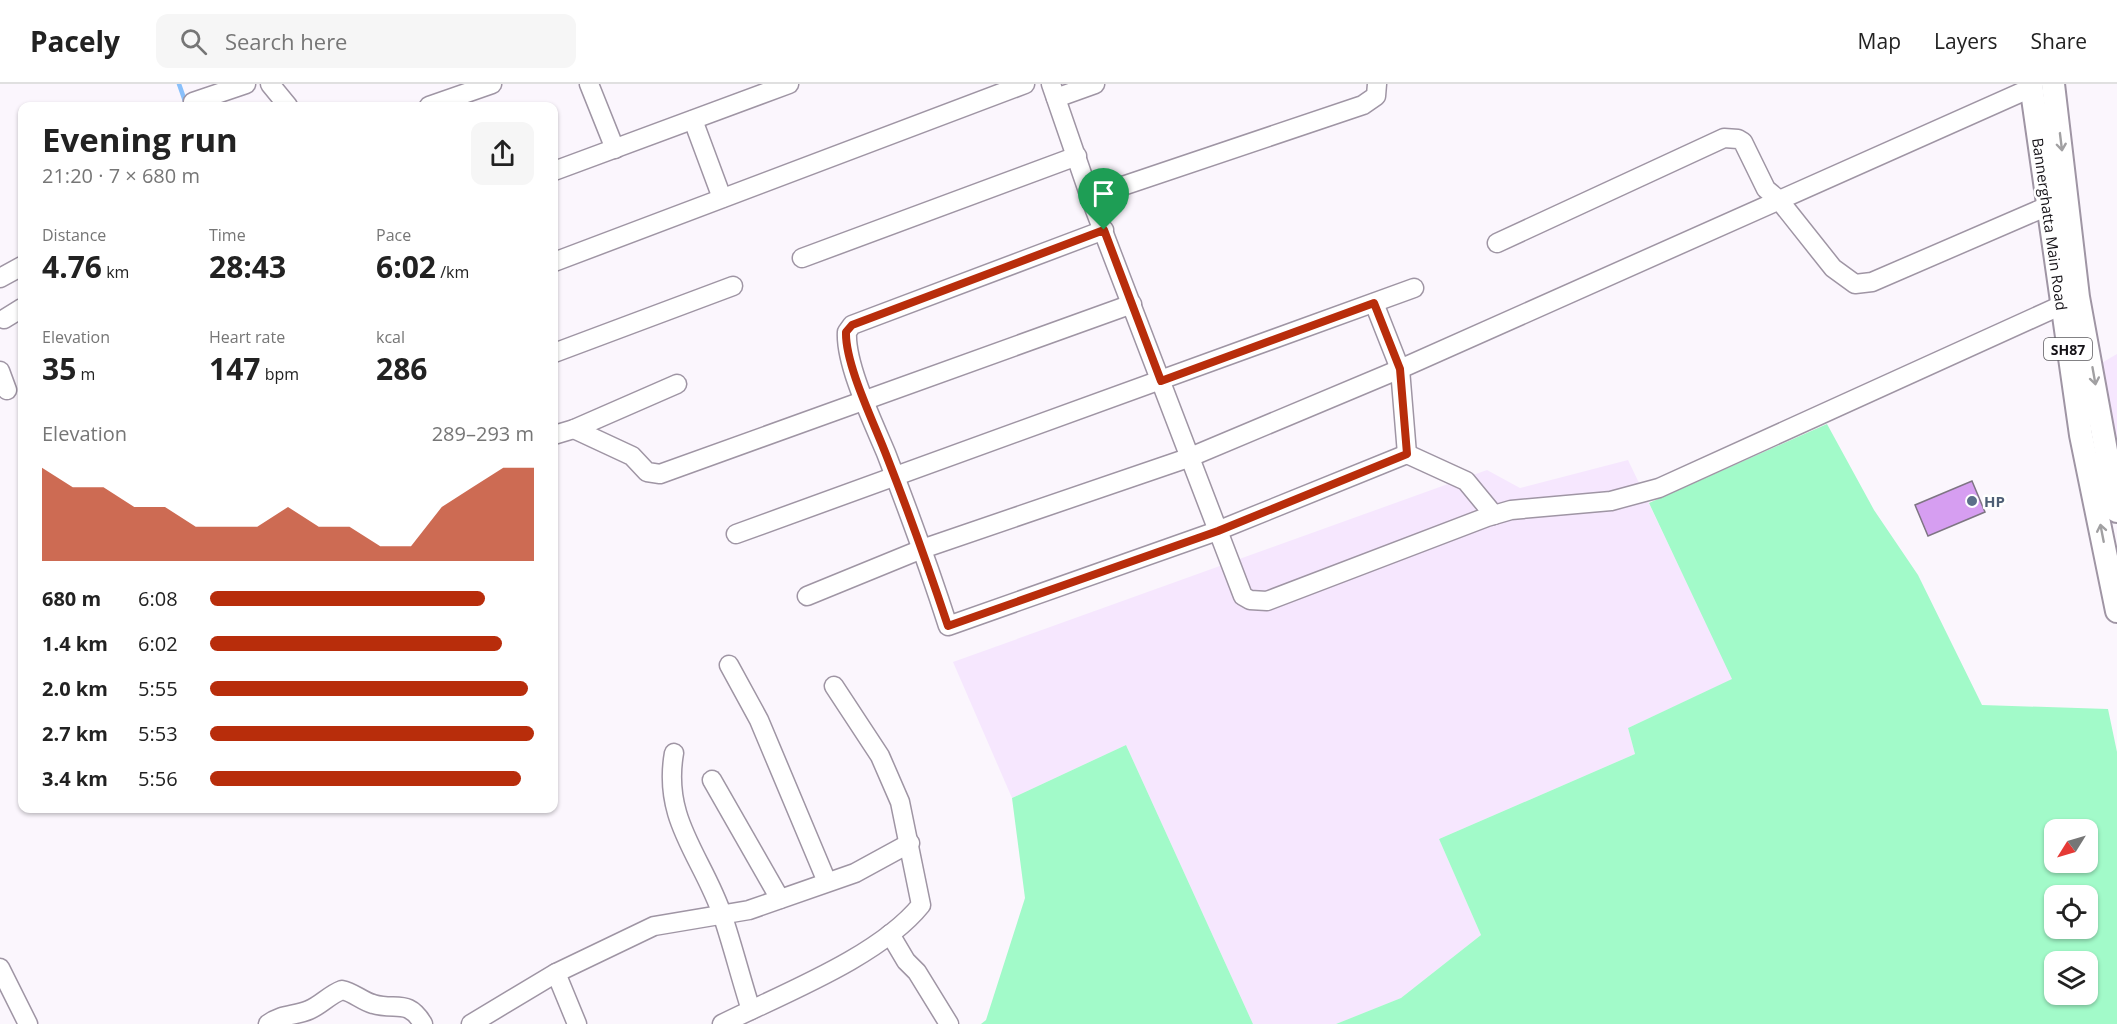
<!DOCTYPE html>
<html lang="en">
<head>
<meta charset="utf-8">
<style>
  :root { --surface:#fff; --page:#f6f6f6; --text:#222; --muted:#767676; --line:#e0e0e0; --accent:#b82d0b }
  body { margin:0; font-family:"Open Sans",sans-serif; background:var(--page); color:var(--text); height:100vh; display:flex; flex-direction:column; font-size:22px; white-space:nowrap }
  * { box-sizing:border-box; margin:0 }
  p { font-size:20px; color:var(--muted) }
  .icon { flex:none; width:33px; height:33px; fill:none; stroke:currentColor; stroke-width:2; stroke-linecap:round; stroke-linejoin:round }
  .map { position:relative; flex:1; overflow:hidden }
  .drawer { position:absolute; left:18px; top:18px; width:540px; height:711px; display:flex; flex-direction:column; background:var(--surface); border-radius:12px; box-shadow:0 2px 4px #0004 }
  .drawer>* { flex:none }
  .needle { width:39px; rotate:233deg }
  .tools { position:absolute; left:2044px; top:735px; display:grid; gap:12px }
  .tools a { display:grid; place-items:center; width:54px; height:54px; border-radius:12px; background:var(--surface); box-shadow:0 2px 4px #0004; font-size:30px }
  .pin { position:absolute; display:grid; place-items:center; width:51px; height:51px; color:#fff; margin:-62px -26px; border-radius:50% 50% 50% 0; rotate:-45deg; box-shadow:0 0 6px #0007 }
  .pin .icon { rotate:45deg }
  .round { display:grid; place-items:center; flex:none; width:63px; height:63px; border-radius:12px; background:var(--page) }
  .overview { display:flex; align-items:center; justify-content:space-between; height:102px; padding:0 24px }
  h1 { font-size:33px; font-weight:700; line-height:45px }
  .figures { display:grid; grid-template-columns:repeat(3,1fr); gap:9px; height:102px; padding:6px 24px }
  .figures div { display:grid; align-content:center }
  .figures b { font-size:30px; font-weight:700 }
  .figures small { font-size:16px; font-weight:400 }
  .figures p { font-size:16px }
  .chart { height:168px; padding:12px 24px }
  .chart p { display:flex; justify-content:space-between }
  .chart svg { width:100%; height:108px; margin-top:6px; fill:var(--accent); opacity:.7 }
  ul { padding:0 24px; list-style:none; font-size:20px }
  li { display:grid; grid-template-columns:96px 72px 1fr; align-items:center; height:45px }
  li i { height:15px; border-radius:8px; background:var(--accent) }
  header { display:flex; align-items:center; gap:36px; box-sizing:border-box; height:84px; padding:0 30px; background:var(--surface); border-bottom:2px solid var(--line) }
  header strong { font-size:28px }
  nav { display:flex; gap:33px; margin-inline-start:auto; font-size:21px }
  .search { width:420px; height:54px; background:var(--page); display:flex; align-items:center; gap:15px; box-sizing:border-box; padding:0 21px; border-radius:12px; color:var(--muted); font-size:22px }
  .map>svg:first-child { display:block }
</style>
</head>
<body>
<header>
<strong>Pacely</strong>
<div class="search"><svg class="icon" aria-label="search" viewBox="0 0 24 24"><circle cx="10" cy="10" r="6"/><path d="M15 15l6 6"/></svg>Search here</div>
<nav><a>Map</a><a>Layers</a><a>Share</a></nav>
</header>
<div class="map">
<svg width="2117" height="940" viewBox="0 0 2117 940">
  <rect width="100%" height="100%" fill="#fbf6fd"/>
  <!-- built -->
  <g fill="#f6e7fe">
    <path d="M2117 270V399L2093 284Z"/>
    <path d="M1628 376 1733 595 1628 644 1635 670 1439 755 1481 851 1401 914 1336 940H1253L1126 661 1012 714 953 578 1487 386 1520 404Z"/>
  </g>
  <!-- green -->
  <g fill="#a2fac9" fill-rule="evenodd">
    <path d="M1827 340 1874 426 1918 491 1982 621 2108 625 2117 668V940H1336L1401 914 1481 851 1439 755 1635 670 1628 644 1732 595 1649 419ZM2055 746H2088V778H2055ZM2055 812H2088V844H2055ZM2055 878H2088V910H2055Z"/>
    <path d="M1126 661 1253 940H981L986 936 1025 814 1012 714Z"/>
  </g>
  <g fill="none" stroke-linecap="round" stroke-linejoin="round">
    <!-- stream -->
    <path stroke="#89c0fb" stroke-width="4.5" d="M179 0 186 20"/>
  </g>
  <!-- building -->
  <path fill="#d69ef1" stroke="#7e7583" stroke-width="1.5" d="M1972 397 1985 428 1928 452 1915 421Z"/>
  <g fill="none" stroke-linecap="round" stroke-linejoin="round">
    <!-- minor casing -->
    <g stroke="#9f95a4" stroke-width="21">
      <g id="minor">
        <path d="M270 0 288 22"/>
        <path d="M589 0 615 65"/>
        <path d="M1051 0 1090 113 1243 512 1250 516 1267 517 1487 433 1511 426 1611 417 1659 404 2073 216"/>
        <path d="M1056 14 1095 0"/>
        <path d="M193 18 246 0"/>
        <path d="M429 22 492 0"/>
        <path d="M693 36 722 114"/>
        <path d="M554 87 789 0"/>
        <path d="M1090 113 1363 21 1376 12 1377 0"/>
        <path d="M1104 146 852 241 847 248C845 280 873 338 886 369 908 426 929 483 948 542L1217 447 1407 370 1466 397 1494 431"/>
        <path d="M1497 159 1724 54 1738 55 1743 58 1766 105 1779 116 1833 184 1855 200 1872 198 2048 122"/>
        <path d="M802 174 1077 72"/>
        <path d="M554 178 1025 0"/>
        <path d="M0 194 22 182"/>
        <path d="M1374 219 1400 285 1407 370"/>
        <path d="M4 235 22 224"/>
        <path d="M554 269 733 202"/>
        <path d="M0 287 7 306"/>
        <path d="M574 345 632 372 647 388 660 390 1132 220"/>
        <path d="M554 351 574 345 677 300"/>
        <path d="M736 450 1414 204"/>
        <path d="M807 512 922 465 1188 374 1400 285 2031 4"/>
        <path d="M729 581 759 636 827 798"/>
        <path d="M674 669C662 737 703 773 723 833 733 863 741 895 751 926"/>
        <path d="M712 696 780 815"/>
        <path d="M890 850 906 877 917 888 949 940"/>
        <path d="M0 884 28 940"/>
        <path d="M556 889 577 940"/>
        <path d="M268 940C281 930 295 932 309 926 321 921 329 911 342 906 353 908 362 917 373 920 396 927 408 914 423 940"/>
        <path d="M471 940 556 889 654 842 749 826 855 789 910 759"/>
        <path d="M722 940C782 910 879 873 921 821L900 718 880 672 834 602"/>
      </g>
    </g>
    <!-- major casing -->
    <g stroke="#9f95a4" stroke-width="26">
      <g id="major">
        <path d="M2031 0 2081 351 2117 527"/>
        <path d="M2053 0 2078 213 2117 427"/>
      </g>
    </g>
    <!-- minor -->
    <use href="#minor" stroke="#fff" stroke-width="18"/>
    <!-- major -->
    <use href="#major" stroke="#fff" stroke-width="22"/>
  </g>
  <!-- one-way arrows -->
  <defs><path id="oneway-shaft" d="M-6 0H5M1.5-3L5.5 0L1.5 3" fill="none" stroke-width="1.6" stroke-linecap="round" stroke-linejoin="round" transform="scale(1.5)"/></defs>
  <g stroke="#a1a0a2">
    <use href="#oneway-shaft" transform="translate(2061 58) rotate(83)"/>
    <use href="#oneway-shaft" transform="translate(2094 292) rotate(80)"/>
    <use href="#oneway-shaft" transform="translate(2102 449) rotate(-101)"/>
  </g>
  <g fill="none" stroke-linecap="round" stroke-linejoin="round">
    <!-- route casing -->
    <g stroke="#fff" stroke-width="12">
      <path id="route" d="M1104 146 1161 297 1374 219 1400 285 1407 370 1218 447 948 542C929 485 909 429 887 373 875 341 845 281 846 248L852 241Z"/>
    </g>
    <!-- route -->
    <use href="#route" stroke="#b82d0b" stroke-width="8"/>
  </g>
  <!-- markers -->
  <circle fill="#5c6f8a" stroke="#fff" stroke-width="2" cx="1972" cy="417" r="6"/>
  <g text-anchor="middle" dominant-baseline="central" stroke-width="5" stroke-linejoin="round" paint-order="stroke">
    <!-- shield labels -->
    <rect fill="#fff" stroke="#5b595d" stroke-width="1.5" x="2044" y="254" width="48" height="22" rx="4.5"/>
    <g font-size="14" font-weight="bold" fill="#151217">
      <text x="2068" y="265">SH87</text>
    </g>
    <!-- street labels -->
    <g font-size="15" fill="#151217" stroke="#fff">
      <text transform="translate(2050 140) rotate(82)">Bannerghatta Main Road</text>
    </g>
    <!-- service labels -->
    <g font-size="15" font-weight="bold" fill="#4e5e75" stroke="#fff" text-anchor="start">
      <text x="1984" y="417">HP</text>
    </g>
  </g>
</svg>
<div class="tools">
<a><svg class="needle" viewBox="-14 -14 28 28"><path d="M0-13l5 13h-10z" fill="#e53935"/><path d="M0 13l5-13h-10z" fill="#767676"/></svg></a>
<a><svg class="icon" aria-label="locate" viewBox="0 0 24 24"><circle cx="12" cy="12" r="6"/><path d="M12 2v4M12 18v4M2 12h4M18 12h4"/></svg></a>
<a><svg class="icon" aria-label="layers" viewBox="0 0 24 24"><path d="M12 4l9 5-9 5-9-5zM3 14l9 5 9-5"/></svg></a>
</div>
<div class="pin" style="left:1104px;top:146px;background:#1e9e55"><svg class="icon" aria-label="arrive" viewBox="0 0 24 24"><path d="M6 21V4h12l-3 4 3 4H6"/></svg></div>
<section class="drawer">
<div class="overview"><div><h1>Evening run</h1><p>21:20 · 7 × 680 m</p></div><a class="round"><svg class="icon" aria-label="share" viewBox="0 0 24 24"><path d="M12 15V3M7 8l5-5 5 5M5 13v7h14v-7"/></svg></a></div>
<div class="figures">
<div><p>Distance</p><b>4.76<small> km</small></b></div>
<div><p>Time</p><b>28:43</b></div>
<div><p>Pace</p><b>6:02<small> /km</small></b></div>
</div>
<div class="figures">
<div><p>Elevation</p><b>35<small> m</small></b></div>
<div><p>Heart rate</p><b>147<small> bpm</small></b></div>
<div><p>kcal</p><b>286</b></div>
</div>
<div class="chart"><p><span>Elevation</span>289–293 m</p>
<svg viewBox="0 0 160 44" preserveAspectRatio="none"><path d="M0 44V6L10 14L20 14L30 22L40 22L50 30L60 30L70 30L80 22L90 30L100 30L110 38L120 38L130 22L140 14L150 6L160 6V44z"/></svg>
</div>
<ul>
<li><b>680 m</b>6:08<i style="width:85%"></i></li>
<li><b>1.4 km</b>6:02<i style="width:90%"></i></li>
<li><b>2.0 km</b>5:55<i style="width:98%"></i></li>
<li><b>2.7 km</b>5:53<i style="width:100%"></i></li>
<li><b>3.4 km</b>5:56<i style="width:96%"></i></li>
</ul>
</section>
</div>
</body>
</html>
